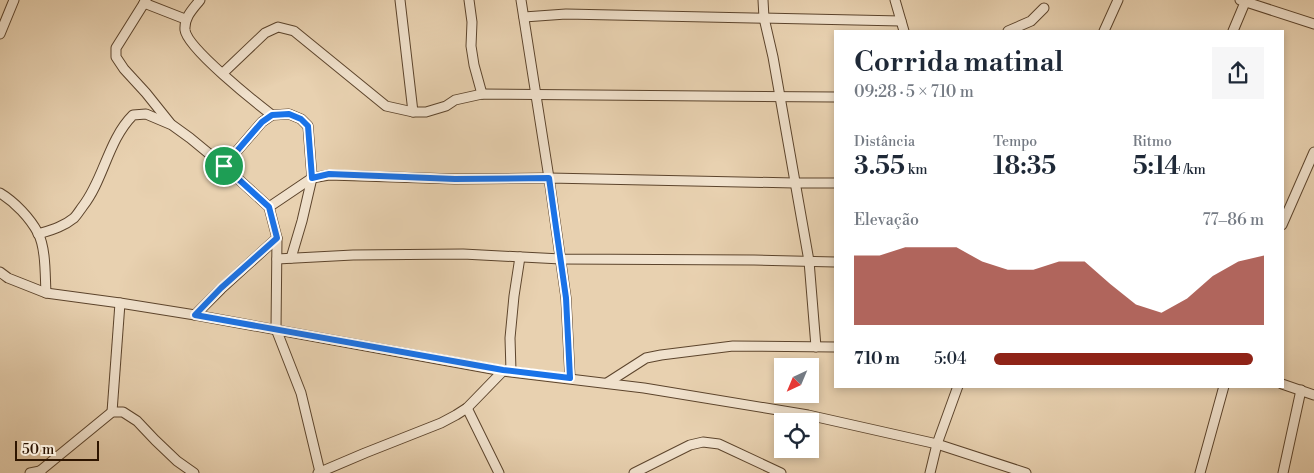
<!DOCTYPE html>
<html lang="pt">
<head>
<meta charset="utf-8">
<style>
  :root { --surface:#fff; --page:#f6f6f7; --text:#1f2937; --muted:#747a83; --accent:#8f2418 }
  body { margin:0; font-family:"Libre Bodoni",serif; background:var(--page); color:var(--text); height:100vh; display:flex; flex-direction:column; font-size:19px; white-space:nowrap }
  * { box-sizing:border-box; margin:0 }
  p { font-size:16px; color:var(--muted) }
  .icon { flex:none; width:28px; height:28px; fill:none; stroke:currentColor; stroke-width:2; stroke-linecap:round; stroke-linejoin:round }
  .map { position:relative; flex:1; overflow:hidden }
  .side { position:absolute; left:834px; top:30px; width:450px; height:358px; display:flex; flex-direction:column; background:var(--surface); border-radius:0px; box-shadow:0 2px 8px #0003 }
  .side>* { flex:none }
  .needle { width:32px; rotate:224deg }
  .fabs { position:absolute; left:774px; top:358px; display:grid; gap:10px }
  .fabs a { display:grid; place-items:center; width:45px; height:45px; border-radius:0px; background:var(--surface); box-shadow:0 2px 8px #0003; font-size:25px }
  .scale { position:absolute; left:15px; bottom:12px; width:84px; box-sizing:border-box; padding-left:5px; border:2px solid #2e1500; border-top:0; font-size:14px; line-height:18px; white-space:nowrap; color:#2e1500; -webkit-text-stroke:4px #f0e1cc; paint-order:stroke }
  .pin { position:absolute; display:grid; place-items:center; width:42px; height:42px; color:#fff; margin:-21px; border:2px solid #fff; border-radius:50%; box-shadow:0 1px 5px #0007 }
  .round { display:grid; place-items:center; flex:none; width:52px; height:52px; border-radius:0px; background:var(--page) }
  .summary { display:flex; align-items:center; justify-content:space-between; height:85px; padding:0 20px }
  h1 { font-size:28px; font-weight:600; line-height:38px }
  .figures { display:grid; grid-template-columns:repeat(3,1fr); gap:8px; height:85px; padding:5px 20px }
  .figures div { display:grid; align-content:center }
  .figures b { font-size:25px; font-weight:600 }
  .figures small { font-size:14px; font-weight:400 }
  .figures p { font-size:14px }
  .chart { height:140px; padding:10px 20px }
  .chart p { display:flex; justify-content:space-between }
  .chart svg { width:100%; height:90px; margin-top:5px; fill:var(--accent); opacity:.7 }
  ul { padding:0 20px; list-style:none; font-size:16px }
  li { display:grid; grid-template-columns:80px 60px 1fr; align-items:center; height:38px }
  li i { height:12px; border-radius:6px; background:var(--accent) }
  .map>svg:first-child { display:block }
</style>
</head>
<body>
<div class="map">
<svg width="1314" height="473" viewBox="0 0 1314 473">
  <rect width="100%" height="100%" fill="#e8d1b0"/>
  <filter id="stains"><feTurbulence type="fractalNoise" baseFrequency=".004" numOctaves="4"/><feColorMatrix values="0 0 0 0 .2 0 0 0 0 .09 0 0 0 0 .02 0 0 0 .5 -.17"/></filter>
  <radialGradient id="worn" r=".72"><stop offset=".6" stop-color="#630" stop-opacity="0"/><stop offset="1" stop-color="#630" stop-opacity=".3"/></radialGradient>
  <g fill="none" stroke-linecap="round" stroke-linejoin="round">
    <!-- minor casing -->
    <g stroke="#5c442c" stroke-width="11">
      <g id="minor">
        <path d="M146 0 116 48V57L124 69 146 93 170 123"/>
        <path d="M200 0C193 9 184 17 185 30 187 48 255 102 272 115"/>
        <path d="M400 0 413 112"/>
        <path d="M469 0 472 22 471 46 474 65 482 94"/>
        <path d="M521 0 549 178 566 298 570 378"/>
        <path d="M763 0 764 18 773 57 809 261 816 347"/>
        <path d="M895 0 904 31"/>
        <path d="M1240 0 1314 24"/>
        <path d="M144 3 185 19"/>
        <path d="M524 17 566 14 901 21"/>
        <path d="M1008 31 1031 21 1044 8"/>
        <path d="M1104 31 1118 0"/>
        <path d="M1233 31 1246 0"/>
        <path d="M0 34 14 0"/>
        <path d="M223 73 265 33 278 27 294 31 386 106 413 112H426L446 106 455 100 482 94 835 97"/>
        <path d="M224 166 262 122 272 115 289 114 301 119 308 126 312 178 302 221 291 258"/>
        <path d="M0 193C15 202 30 218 38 233 46 248 45 276 46 293"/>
        <path d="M269 207 312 178 329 175 455 179 549 178 794 183H835"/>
        <path d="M1282 225 1314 152"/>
        <path d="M38 234C51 230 63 227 74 218 77 215 80 210 83 206 104 179 108 140 133 115L146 114 172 125 190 138 224 166 269 207 277 238 276 329 301 393 320 472"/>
        <path d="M277 259 353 255 463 254 561 259 754 260 835 262"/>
        <path d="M0 272 8 278 46 293 120 303 195 315 503 371 644 388 808 415 937 444 1026 473"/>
        <path d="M195 315 221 289 277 238"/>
        <path d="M511 371 510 338 514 296 520 257"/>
        <path d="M607 383 646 358 661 355 733 346 835 347"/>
        <path d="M1282 384 1314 395"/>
        <path d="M467 408 499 473"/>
        <path d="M112 412 120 303"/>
        <path d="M30 473 40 471"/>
        <path d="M41 473 40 471 112 412H123L137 421 155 440 177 461 194 473"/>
        <path d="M318 473 365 453 441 423 456 415 467 408 503 371"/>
        <path d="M634 473 690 445 703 442 719 444 781 473"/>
        <path d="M930 473 937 444 958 386"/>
        <path d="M1200 473 1224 386"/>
        <path d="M1283 473 1301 390"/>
      </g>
    </g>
    <!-- minor -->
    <use href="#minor" stroke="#f0e1cc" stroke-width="9"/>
  </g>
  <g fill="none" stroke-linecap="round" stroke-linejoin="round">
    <!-- route casing -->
    <g stroke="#fff" stroke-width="10">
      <path id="route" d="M289 114 301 119 308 126 312 178 329 174 455 179 549 178 566 298 570 378 503 370 195 315 221 288 277 238 269 207 224 166 262 122 272 115Z"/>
    </g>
    <!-- route -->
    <use href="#route" stroke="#1a73e8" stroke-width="6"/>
  </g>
  <rect width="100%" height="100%" filter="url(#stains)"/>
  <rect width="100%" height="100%" fill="url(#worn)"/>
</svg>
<div class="fabs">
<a><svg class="needle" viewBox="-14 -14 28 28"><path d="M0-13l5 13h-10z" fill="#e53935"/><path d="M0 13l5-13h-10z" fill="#747a83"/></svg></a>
<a><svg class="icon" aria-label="locate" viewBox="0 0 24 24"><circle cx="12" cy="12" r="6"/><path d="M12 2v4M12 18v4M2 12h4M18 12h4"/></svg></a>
</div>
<div class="scale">50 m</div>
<div class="pin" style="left:224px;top:166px;background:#1e9e55"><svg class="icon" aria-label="arrive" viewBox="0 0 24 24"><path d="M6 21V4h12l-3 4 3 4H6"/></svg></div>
<section class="side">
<div class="summary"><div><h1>Corrida matinal</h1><p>09:28 · 5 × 710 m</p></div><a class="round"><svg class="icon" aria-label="share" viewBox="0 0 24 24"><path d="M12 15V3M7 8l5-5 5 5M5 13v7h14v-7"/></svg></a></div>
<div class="figures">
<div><p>Distância</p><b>3.55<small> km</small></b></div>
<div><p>Tempo</p><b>18:35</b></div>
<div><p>Ritmo</p><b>5:14<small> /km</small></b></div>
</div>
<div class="chart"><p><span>Elevação</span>77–86 m</p>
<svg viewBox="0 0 160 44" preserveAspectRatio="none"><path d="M0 44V10L10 10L20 6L30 6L40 6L50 13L60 17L70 17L80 13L90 13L100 24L110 34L120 38L130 31L140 20L150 13L160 10V44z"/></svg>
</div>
<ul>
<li><b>710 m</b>5:04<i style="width:96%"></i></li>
</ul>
</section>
</div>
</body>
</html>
